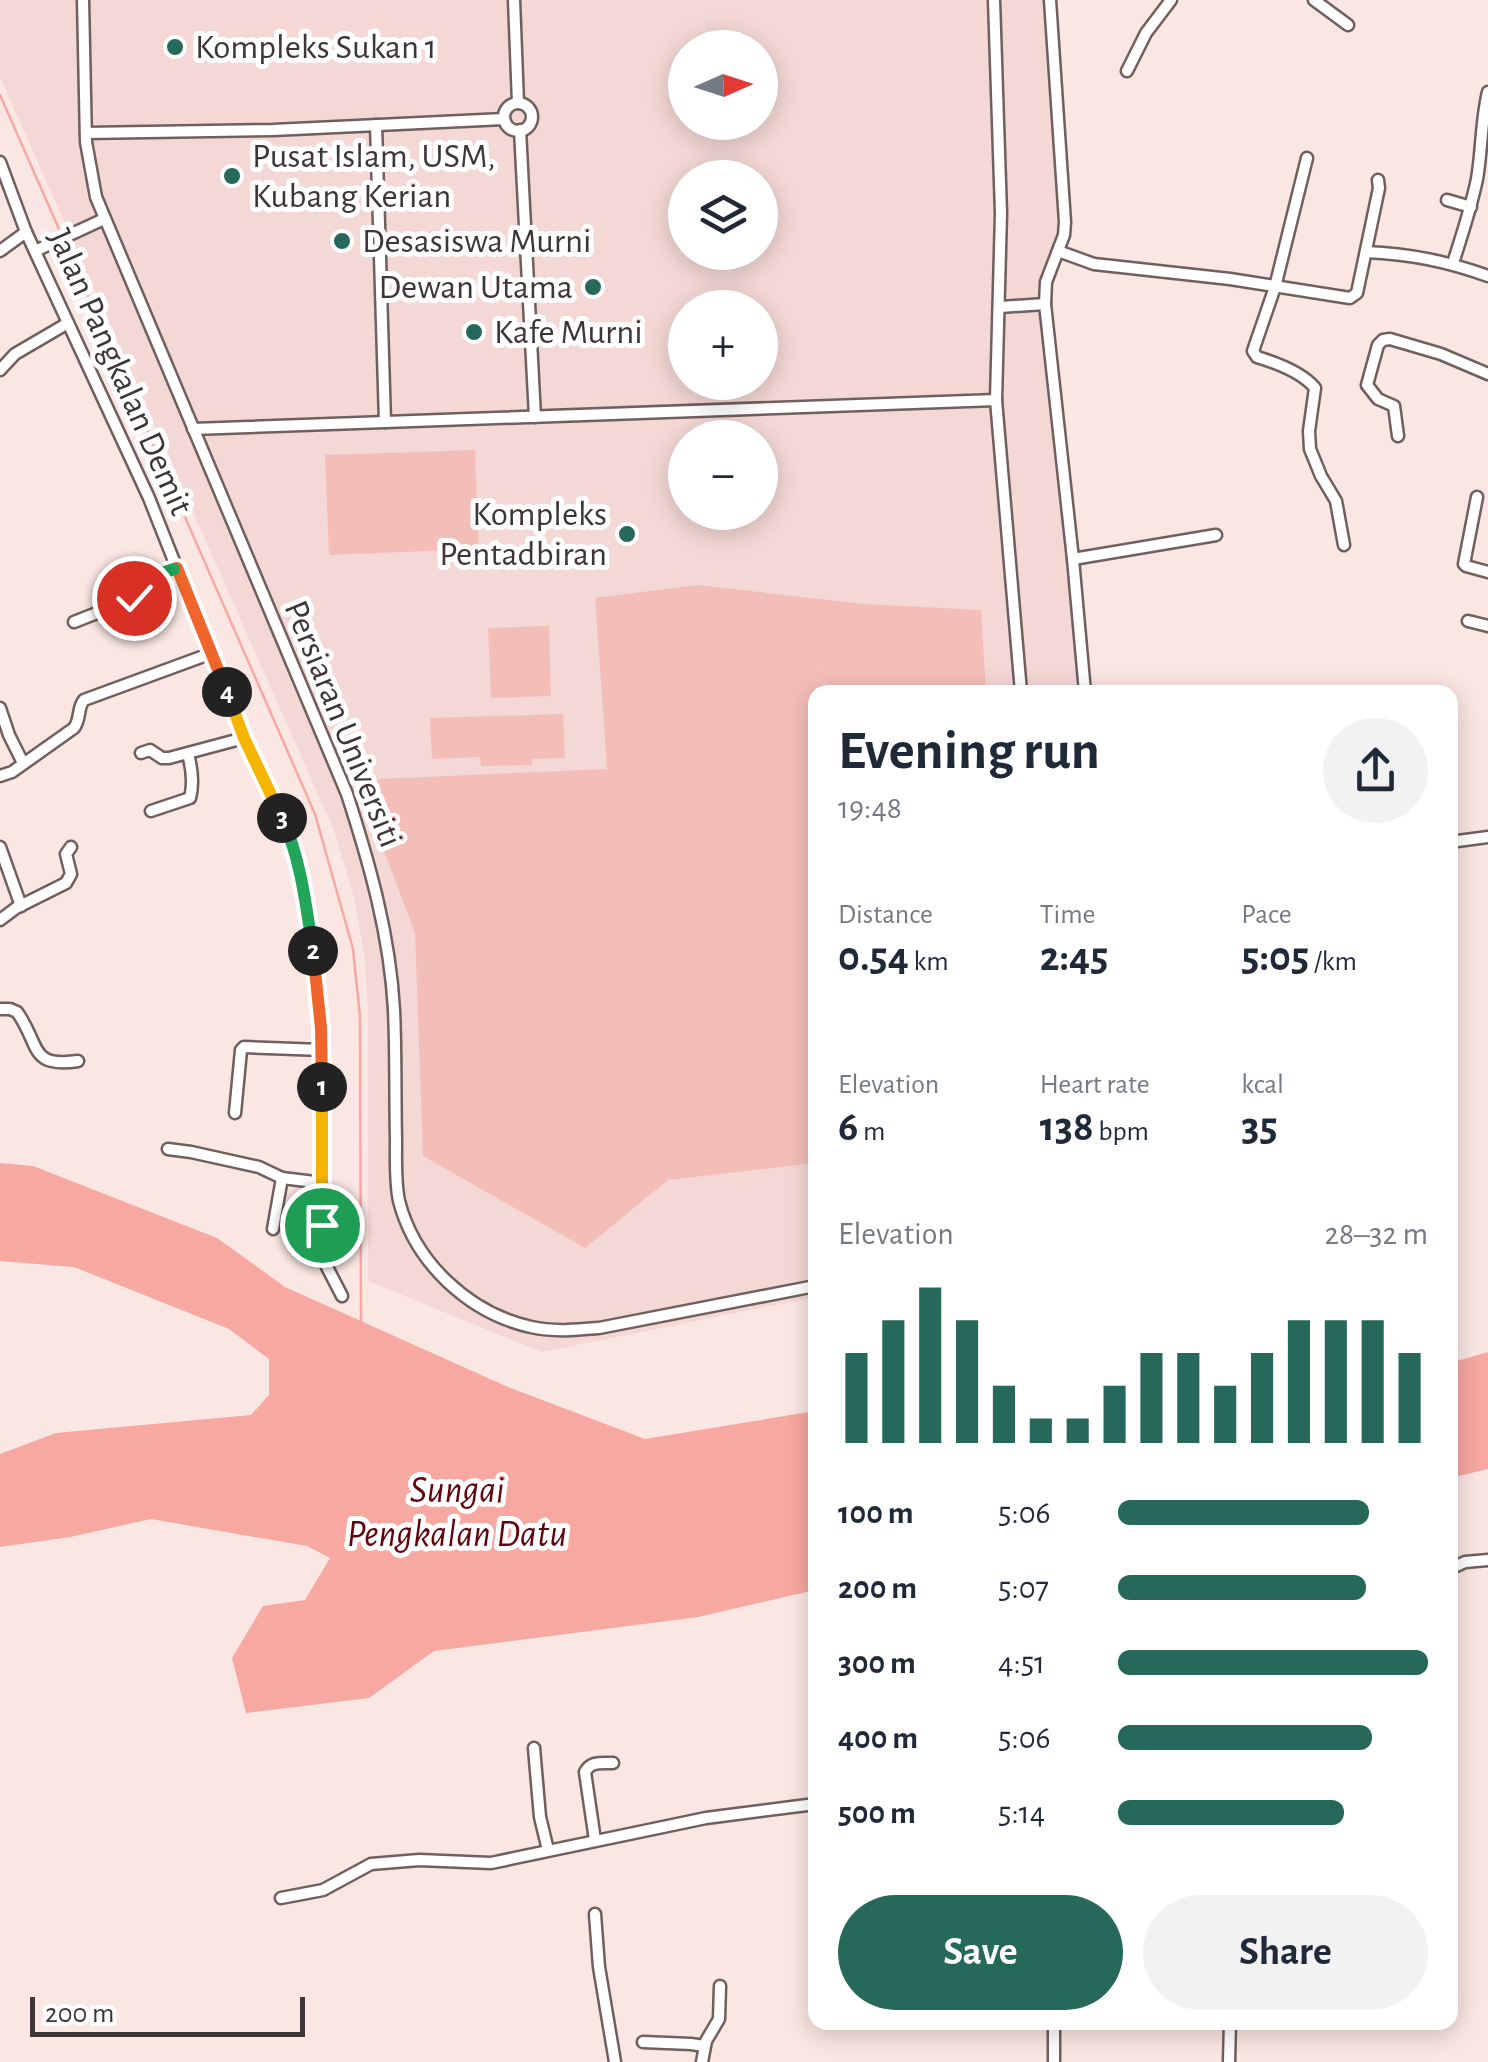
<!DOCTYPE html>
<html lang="en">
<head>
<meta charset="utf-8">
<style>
  :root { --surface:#fff; --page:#f2f2f3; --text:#1f2937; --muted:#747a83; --accent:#26695a }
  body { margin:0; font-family:"Alegreya Sans",sans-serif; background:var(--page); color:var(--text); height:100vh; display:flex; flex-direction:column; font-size:38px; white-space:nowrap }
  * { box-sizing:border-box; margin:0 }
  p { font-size:32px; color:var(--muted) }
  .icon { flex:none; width:55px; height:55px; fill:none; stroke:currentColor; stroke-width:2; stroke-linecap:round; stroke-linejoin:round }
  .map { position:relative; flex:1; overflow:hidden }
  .panel { position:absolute; left:808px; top:685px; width:650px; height:1345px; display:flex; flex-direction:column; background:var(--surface); border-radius:20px; box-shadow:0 5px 25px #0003 }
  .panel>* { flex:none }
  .needle { width:65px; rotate:87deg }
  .fabs { position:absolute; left:668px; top:30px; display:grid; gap:20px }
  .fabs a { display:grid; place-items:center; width:110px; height:110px; border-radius:50%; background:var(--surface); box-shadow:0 5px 25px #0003; font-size:50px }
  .scale { position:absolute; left:30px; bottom:25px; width:275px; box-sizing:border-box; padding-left:10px; border:5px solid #3e3636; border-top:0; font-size:28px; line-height:35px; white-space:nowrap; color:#3e3636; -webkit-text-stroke:8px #fff; paint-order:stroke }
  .pin { position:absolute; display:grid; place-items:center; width:85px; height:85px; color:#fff; margin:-42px; border:5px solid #fff; border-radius:50%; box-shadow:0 2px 10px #0007 }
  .km { position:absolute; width:50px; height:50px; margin:-25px; border-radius:50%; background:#222; color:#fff; font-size:28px; line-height:50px; text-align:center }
  .round { display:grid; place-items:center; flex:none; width:105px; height:105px; border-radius:52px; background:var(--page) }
  .headline { display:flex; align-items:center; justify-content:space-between; height:170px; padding:0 30px }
  h1 { font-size:55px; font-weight:700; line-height:75px }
  .metrics { display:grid; grid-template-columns:repeat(3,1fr); gap:15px; height:170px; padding:10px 30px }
  .metrics div { display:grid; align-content:center }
  .metrics b { font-size:42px; font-weight:700 }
  .metrics small { font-size:28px; font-weight:400 }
  .metrics p { font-size:28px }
  .chart { height:280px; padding:20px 30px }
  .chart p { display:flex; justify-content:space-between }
  .chart svg { width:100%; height:180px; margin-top:10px; stroke:var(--accent); stroke-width:6 }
  .primary-button { display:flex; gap:20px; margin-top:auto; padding:20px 30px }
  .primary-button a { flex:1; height:115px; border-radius:60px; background:var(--accent); color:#fff; font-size:40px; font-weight:700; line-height:115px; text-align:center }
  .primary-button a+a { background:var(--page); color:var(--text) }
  ul { padding:0 30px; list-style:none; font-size:32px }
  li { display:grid; grid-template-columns:160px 120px 1fr; align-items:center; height:75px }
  li i { height:25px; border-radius:12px; background:var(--accent) }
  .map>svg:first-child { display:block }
</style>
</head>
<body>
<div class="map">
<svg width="1488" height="2062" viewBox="0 0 1488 2062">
  <rect width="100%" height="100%" fill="#fae6e3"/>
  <!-- built -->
  <path fill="#f4d8d5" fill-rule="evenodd" d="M0 0H1047L1062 225 1058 240 1040 276 1042 291 1038 295 1040 315 1045 319 1081 692H815V1297L542 1352 368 1281V1012L365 959 354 898 334 830 0 77ZM685 48H760V122H685ZM685 178H760V252H685ZM685 308H760V382H685ZM685 438H760V512H685Z"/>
  <!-- green -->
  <g fill="#f4beb8">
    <path d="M475 450 479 549 329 555 325 455Z"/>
    <path d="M697 585 864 604 981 610 986 692H815V1163L668 1180 585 1248 423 1156 415 933 357 780 607 769 595 598Z"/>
    <path d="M549 626 551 696 491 698 488 628Z"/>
    <path d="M563 714 565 758 532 759V765L481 766 480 757 432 759 430 718Z"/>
  </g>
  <!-- water -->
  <g fill="#f7a8a0">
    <path d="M0 1163 33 1166 217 1238 285 1287 508 1387 645 1439 815 1411V1590L698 1617 434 1651 369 1698 246 1713 232 1658 263 1606 305 1600 330 1558 307 1546 151 1519 70 1537 0 1547V1454L56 1433 251 1415 269 1395V1359L229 1329 74 1267 0 1261Z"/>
    <path d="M1488 1352V1469L1450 1478V1363Z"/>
  </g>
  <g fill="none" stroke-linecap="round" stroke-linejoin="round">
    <!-- stream -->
    <g stroke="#f7a8a0" stroke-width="2.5">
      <path d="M0 95 62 236"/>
      <path d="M65 243 315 814 353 949 360 1017 361 1322"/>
    </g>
    <!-- minor casing -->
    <g stroke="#705f5d" stroke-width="15">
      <g id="minor">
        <path d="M83 0 86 142 96 197 347 794C370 865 390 936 394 1010 396 1053 395 1097 396 1140 396 1160 395 1182 399 1201 415 1263 469 1313 531 1327 554 1332 576 1330 599 1328L815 1286"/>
        <path d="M514 0 518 103"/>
        <path d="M994 0 1001 213 996 400 1021 692"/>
        <path d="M1050 0 1065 222 1064 235 1046 282 1045 304 1073 559 1085 692"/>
        <path d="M1314 0 1348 25"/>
        <path d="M1127 71 1146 33 1171 0"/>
        <circle cx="518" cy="117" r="14"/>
        <path d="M376 125 385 422"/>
        <path d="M520 130 535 417"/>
        <path d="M86 133 273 130 504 119"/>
        <path d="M1307 158 1275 287 1253 351 1257 357C1277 363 1302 372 1315 388L1309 431 1310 449 1321 476 1336 501 1344 545"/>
        <path d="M0 162 26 232 149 498 244 738 291 838 304 893 321 1028 322 1248 327 1267 342 1296"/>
        <path d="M1447 200 1471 207"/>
        <path d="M0 251 26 232"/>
        <path d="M35 251 104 219"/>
        <path d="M1058 251 1094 264 1230 279 1350 298 1357 293 1379 188 1378 180"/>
        <path d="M1366 252C1410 254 1446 261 1488 276"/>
        <path d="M1453 263C1462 235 1471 208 1477 179 1482 150 1481 121 1488 92"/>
        <path d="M1000 307 1045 304"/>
        <path d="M0 370 15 354 68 323"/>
        <path d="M193 429 996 400"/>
        <path d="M1398 436 1394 406 1378 399 1367 385 1378 345 1383 340 1390 339 1441 354 1488 374"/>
        <path d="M1477 497 1464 564 1466 566 1488 572"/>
        <path d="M1073 559 1216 535"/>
        <path d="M1468 621 1488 626"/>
        <path d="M74 622 130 600 135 597 142 581 177 568"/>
        <path d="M0 708 9 735 23 763"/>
        <path d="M141 753 150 750 162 758H169L244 738"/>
        <path d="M0 776 12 772 74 728C81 719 77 708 84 700L212 653"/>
        <path d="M151 811 190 798C194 783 192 769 188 754"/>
        <path d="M1450 842 1488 837"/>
        <path d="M0 847 21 906"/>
        <path d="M0 920 16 908 66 883 71 874 66 854 71 847"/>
        <path d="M0 1009H10L17 1012C41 1045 28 1068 78 1061"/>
        <path d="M235 1113 241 1050 244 1047 322 1050"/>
        <path d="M168 1149 191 1152 259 1167 282 1178 323 1183"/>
        <path d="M273 1229 282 1178"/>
        <path d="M1450 1569 1465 1562 1488 1560"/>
        <path d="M534 1748 540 1817 548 1850"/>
        <path d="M595 1840 585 1772C591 1761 601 1763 613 1763"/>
        <path d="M281 1898 323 1890 371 1864 419 1860 491 1863 706 1818 815 1804"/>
        <path d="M595 1914 599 1967 615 2062"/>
        <path d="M643 2042 691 2044 704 2046"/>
        <path d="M702 2062 706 2041 719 2019 720 1986"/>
        <path d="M1054 2062V2022"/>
        <path d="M1229 2062 1230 2022"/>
      </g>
    </g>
    <!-- minor -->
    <use href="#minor" stroke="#fff" stroke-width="10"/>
  </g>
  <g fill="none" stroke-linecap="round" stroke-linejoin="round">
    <!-- split-1 casing -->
    <g stroke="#fff" stroke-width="20">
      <path id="split-1" d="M322 1225V1087"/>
    </g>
    <!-- split-2 casing -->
    <g stroke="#fff" stroke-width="20">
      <path id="split-2" d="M313 951 321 1028 322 1087"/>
    </g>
    <!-- split-3 casing -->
    <g stroke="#fff" stroke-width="20">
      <path id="split-3" d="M282 818C301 859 306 906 313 951"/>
    </g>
    <!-- split-4 casing -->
    <g stroke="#fff" stroke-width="20">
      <path id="split-4" d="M227 692 244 738 282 818"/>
    </g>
    <!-- split-5 casing -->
    <g stroke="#fff" stroke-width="20">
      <path id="split-5" d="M174 569 177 568 227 692"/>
    </g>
    <!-- split-6 casing -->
    <g stroke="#fff" stroke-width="20">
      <path id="split-6" d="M134 598 142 580 174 569"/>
    </g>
    <!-- split-1 -->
    <use href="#split-1" stroke="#f5b400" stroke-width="12"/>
    <!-- split-2 -->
    <use href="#split-2" stroke="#f0652b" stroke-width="12"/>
    <!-- split-3 -->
    <use href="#split-3" stroke="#22a559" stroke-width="12"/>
    <!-- split-4 -->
    <use href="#split-4" stroke="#f5b400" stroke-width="12"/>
    <!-- split-5 -->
    <use href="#split-5" stroke="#f0652b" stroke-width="12"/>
    <!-- split-6 -->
    <use href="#split-6" stroke="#22a559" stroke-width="12"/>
  </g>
  <!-- markers -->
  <g fill="#26695a" stroke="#fff" stroke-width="4">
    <circle cx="175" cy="47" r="10"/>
    <circle cx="232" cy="176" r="10"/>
    <circle cx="342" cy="241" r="10"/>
    <circle cx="593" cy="287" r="10"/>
    <circle cx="474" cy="332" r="10"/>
    <circle cx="627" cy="534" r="10"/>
  </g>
  <g text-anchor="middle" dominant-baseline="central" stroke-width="10" stroke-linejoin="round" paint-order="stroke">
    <!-- poi labels -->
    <g font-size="35" fill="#3e3636" stroke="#fff" text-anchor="start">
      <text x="195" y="47">Kompleks Sukan 1</text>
      <text x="252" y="156">Pusat Islam, USM,<tspan x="252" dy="40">Kubang Kerian</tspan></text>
      <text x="362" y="241">Desasiswa Murni</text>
      <text x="573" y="287" text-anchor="end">Dewan Utama</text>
      <text x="494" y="332">Kafe Murni</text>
      <text x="607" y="514" text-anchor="end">Kompleks<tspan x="607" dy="40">Pentadbiran</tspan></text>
    </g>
    <!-- street labels -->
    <g font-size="35" fill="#3e3636" stroke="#fff">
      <text transform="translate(120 372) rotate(66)">Jalan Pangkalan Demit</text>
      <text transform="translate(343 724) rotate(68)">Persiaran Universiti</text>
    </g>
    <!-- water labels -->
    <g font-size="38" font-style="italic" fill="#62020a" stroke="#fff">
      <text x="457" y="1491">Sungai<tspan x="457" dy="44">Pengkalan Datu</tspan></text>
    </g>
  </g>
</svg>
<div class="fabs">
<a><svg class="needle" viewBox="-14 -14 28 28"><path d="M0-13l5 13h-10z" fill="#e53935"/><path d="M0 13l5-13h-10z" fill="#747a83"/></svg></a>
<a><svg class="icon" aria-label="layers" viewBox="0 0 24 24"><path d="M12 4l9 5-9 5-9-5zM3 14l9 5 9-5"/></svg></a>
<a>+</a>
<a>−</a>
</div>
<div class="scale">200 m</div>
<div class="pin" style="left:322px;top:1225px;background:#1e9e55"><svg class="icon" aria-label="arrive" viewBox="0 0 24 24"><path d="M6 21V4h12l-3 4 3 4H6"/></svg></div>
<div class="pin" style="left:134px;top:598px;background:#d93025"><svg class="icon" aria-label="check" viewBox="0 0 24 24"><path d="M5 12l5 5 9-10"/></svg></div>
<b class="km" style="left:322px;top:1087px">1</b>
<b class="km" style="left:313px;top:951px">2</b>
<b class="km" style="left:282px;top:818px">3</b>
<b class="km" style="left:227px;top:692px">4</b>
<section class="panel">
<div class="headline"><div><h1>Evening run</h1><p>19:48</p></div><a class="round"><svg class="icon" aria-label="share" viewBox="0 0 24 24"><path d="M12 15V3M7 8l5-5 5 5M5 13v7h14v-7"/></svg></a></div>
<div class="metrics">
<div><p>Distance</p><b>0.54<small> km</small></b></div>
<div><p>Time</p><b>2:45</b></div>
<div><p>Pace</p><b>5:05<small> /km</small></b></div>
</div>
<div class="metrics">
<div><p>Elevation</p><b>6<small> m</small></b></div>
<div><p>Heart rate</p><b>138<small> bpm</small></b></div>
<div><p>kcal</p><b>35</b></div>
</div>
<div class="chart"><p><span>Elevation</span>28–32 m</p>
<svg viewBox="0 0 160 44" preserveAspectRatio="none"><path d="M5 44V22M15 44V14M25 44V6M35 44V14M45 44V30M55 44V38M65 44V38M75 44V30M85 44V22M95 44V22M105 44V30M115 44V22M125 44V14M135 44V14M145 44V14M155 44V22"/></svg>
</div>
<ul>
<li><b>100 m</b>5:06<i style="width:81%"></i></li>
<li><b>200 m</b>5:07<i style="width:80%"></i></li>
<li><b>300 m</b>4:51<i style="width:100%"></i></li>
<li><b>400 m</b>5:06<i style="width:82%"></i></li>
<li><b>500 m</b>5:14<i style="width:73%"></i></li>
</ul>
<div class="primary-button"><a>Save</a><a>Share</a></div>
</section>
</div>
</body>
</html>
